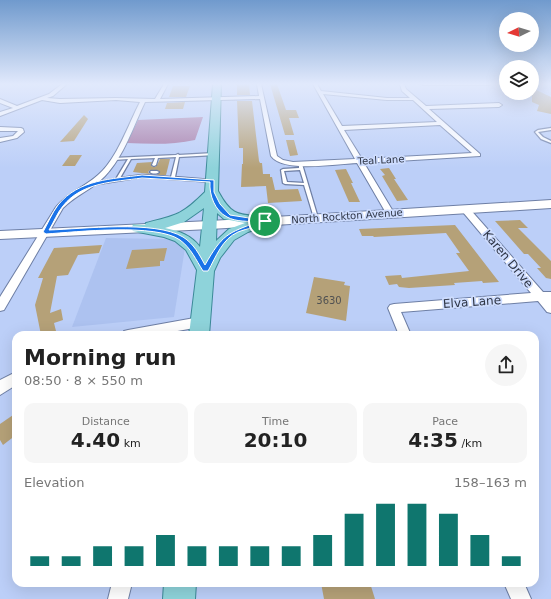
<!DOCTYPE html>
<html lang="en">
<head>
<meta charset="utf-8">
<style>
  :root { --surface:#fff; --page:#f6f6f6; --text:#222; --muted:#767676; --accent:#0f766e }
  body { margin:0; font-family:"DejaVu Sans",sans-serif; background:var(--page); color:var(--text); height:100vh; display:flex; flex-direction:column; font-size:15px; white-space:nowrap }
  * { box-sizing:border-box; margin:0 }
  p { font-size:13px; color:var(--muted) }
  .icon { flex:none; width:22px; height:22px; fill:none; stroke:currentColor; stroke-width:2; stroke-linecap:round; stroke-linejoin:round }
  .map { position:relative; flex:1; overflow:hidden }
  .details { position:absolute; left:12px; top:331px; width:527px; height:256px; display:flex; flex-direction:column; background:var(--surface); border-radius:12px; box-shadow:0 4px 16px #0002 }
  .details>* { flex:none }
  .needle { width:26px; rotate:265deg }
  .fabs { position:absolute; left:499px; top:12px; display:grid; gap:8px }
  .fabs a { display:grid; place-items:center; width:40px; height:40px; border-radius:50%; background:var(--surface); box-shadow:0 4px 16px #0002; font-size:20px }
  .pin { position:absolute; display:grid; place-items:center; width:34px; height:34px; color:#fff; margin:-17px; border:2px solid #fff; border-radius:50%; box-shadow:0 1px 4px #0007 }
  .round { display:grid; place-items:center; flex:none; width:42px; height:42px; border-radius:21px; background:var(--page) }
  .overview { display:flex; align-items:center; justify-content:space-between; height:68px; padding:0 12px }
  h1 { font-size:22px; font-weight:600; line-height:30px }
  .stats { display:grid; grid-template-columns:repeat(3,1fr); gap:6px; height:68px; padding:4px 12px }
  .stats div { display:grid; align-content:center; border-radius:10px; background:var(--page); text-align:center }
  .stats b { font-size:20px; font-weight:600 }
  .stats small { font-size:11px; font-weight:400 }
  .stats p { font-size:11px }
  .chart { height:112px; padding:8px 12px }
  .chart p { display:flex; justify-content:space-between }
  .chart svg { width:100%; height:72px; margin-top:4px; stroke:var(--accent); stroke-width:6 }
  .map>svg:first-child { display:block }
</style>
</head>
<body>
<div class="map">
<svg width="551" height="599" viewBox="0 0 551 599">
  <rect width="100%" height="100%" fill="#bccff8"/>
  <!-- built -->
  <path fill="#adc2f0" d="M106 238 165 239 174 241 185 248 174 317 72 327Z"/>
  <!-- forest -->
  <path fill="#a77ca8" d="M203 117 195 140C173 145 150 144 127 143L138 120Z"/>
  <!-- building -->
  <g fill="#b5a178">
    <path d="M237 84H249L250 95H237Z"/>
    <path d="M270 84H277L286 110H296L299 118H289L294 135H285Z"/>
    <path d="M173 86H190L186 97H169Z"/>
    <path d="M532 88 551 97V114L537 111 539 105 532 102Z"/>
    <path d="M237 101H252L259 161 260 163H262L263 174H270V177H272L275 190 298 189 302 201 268 203 266 186 241 187 242 164H243V148H239Z"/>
    <path d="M185 102 183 109H165L167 103Z"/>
    <path d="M84 115 88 119 74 141 60 142Z"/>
    <path d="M286 140H294L298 155 290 156Z"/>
    <path d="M70 155H82L75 166H62Z"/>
    <path d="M160 159H170L166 175H157L160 172 157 170H150L148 172 150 174 133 172 137 163 152 162 151 166 155 167 157 165Z"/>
    <path d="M389 168 396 179H394L408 200 397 201 382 176 385 175 380 169Z"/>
    <path d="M346 169 353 183H351L360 202H349L335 170Z"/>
    <path d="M520 220 528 228H518L551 261V279L546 278 537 268H541L528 254H524L495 221Z"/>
    <path d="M455 225 499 282 483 283 482 281 454 283 455 285 409 288 399 287 397 284 389 285 385 276 401 275 402 278 469 271 456 253H460L446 233 374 237 373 236H362L359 229Z"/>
    <path d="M102 245 99 253 78 255 68 275 57 276 50 313 61 309 63 320 54 323 57 335H41L35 305 43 278H38L54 248Z"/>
    <path d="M167 248 164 261H160V266L126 269 132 250Z"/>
    <path d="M314 277 345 282 344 285 350 286 346 321 306 313Z"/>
    <path d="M16 413V435L3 445 0 440V424Z"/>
    <path d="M321 583H370L375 599H324Z"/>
  </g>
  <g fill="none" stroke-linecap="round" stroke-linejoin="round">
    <!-- lane casing -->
    <g stroke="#6e7fa5" stroke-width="2.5">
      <g id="lane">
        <path d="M551 128V130L538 132 543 137 551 141V143L541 139 535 132 538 130Z"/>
        <path d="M214 153 216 154 215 155 179 157 175 177 212 180H213V182L142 177 92 185 90 184 92 183 116 179 128 159 114 160H113V158L176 155 178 154 179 155ZM176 157 171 177 142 175 120 178 131 159 155 158 152 165 154 166 156 165 158 158Z"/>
        <path d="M299 163 302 164 318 218V219H314V218L304 185 285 184 283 183 281 170 283 169 299 168ZM300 170 304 183 287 182 284 171Z"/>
        <path d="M151 171H157L159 172C157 174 152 174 150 172Z"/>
      </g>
    </g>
    <!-- street casing -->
    <g stroke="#6e7fa5" stroke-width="2">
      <g id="street">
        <path d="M62 84H67L53 96 47 98 60 99 116 98 155 99 164 84H168L160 99 259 96 257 84H261L277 156 283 160 293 162 355 159 313 84H317L321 91 387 98H410L402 91 400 84H404L406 89 426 106 499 103 502 105 499 107 429 109 480 154V156L364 163 394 213 390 216 386 213 357 163C337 164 283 173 271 156L260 99 145 102C133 127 124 156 105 176 93 189 76 195 63 208L4 310 0 311V297L56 207C67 193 85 187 98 175 117 159 128 125 140 102L116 100 60 103 42 100 0 116V112L13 108 0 103V99L17 106 49 94ZM323 94 387 100H413L437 122 342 126ZM440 125 472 153 362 159 344 130Z"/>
        <path d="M421 84H491L489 85H423Z"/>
        <path d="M0 127 21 128 23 129 24 132 17 138 0 142V138L13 136 18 131H0Z"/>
        <path d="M462 207H468L543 292H551V313L547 312 538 301 401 312 411 335H399L388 308 390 305 394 304 531 293 462 211 461 209Z"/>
        <path d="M200 317 204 319 206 322 204 325 200 327 155 335H122L124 331 128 330Z"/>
        <path d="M16 372V385L0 395V380Z"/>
        <path d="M112 583H132L128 599H108Z"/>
        <path d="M504 583H524L531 599H511Z"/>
      </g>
    </g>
    <!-- secondary casing -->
    <g stroke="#6e7fa5" stroke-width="2">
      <path id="secondary" d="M551 200V208L210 229 0 239V231L210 221Z"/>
    </g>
    <!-- primary casing -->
    <g stroke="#3b8997" stroke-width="2">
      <g id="primary">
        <path d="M213 84H221L218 191C232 217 238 214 265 217L270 218 272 221 270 224 248 232 234 240 220 258 214 271 209 335H189L197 270 186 250 175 241 164 237 133 231 131 228 133 225H145L146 223C177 215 182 215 205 192ZM204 208 200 247C191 235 179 231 165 228L184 222ZM217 213 224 219 245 223 229 229 216 241Z"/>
        <path d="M164 583H196L195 599H163Z"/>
      </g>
    </g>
    <!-- lane -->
    <use href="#lane" fill="#fff" fill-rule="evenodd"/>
    <!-- street -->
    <use href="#street" fill="#fff" fill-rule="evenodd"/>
    <!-- secondary -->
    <use href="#secondary" fill="#fff" fill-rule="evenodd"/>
    <!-- primary -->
    <use href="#primary" fill="#8ed3da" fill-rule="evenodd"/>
  </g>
  <!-- sky -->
  <linearGradient id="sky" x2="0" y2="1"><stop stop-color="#709acd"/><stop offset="0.5" stop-color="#e1e9fc"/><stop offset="1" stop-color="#e1e9fc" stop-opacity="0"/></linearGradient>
  <rect width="551" height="168" fill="url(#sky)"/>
  <!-- route -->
  <path fill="#1a73e8" stroke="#fff" fill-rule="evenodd" d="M142 175 214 180V192L220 204 230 215 268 221C260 227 248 228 238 232 222 239 216 257 208 271H203C196 260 191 248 180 240 156 223 76 232 46 234L43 232C48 223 52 213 58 205 79 179 112 179 142 175ZM142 178 210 182C209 195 215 211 227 217 236 222 248 221 258 222 227 233 222 235 205 265 199 254 194 244 183 237 155 220 82 229 49 230 54 222 57 213 63 206 82 182 114 182 142 178Z"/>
  <g text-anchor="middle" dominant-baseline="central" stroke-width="3.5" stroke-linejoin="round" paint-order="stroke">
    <!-- far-street labels -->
    <g font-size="10" fill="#2f3646" stroke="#cddcfe">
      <text transform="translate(381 160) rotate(-3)">Teal Lane</text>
      <text transform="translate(347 216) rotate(-4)">North Rockton Avenue</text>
    </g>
    <!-- number labels -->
    <g font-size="10" fill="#505152">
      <text x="329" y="300">3630</text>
    </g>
    <!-- street labels -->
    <g font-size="12" fill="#2f3646" stroke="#cddcfe">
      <text transform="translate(508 259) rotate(50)">Karen Drive</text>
      <text transform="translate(472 302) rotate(-4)">Elva Lane</text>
    </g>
  </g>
</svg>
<div class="fabs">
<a><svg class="needle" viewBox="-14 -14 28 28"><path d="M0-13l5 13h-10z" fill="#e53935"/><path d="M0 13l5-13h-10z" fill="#767676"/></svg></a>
<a><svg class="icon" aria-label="layers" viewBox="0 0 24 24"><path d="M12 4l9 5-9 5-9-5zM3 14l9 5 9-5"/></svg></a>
</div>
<div class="pin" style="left:265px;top:221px;background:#1e9e55"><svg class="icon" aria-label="arrive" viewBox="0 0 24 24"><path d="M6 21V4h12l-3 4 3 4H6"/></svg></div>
<section class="details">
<div class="overview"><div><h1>Morning run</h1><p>08:50 · 8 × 550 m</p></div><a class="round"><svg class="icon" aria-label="share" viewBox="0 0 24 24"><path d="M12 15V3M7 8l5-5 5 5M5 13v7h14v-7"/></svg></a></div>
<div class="stats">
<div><p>Distance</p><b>4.40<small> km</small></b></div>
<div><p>Time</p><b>20:10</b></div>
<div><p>Pace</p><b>4:35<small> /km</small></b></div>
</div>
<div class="chart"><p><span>Elevation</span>158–163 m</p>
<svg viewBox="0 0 160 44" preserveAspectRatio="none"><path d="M5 44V38M15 44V38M25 44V32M35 44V32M45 44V25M55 44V32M65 44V32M75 44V32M85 44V32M95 44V25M105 44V12M115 44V6M125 44V6M135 44V12M145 44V25M155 44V38"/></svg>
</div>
</section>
</div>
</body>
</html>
